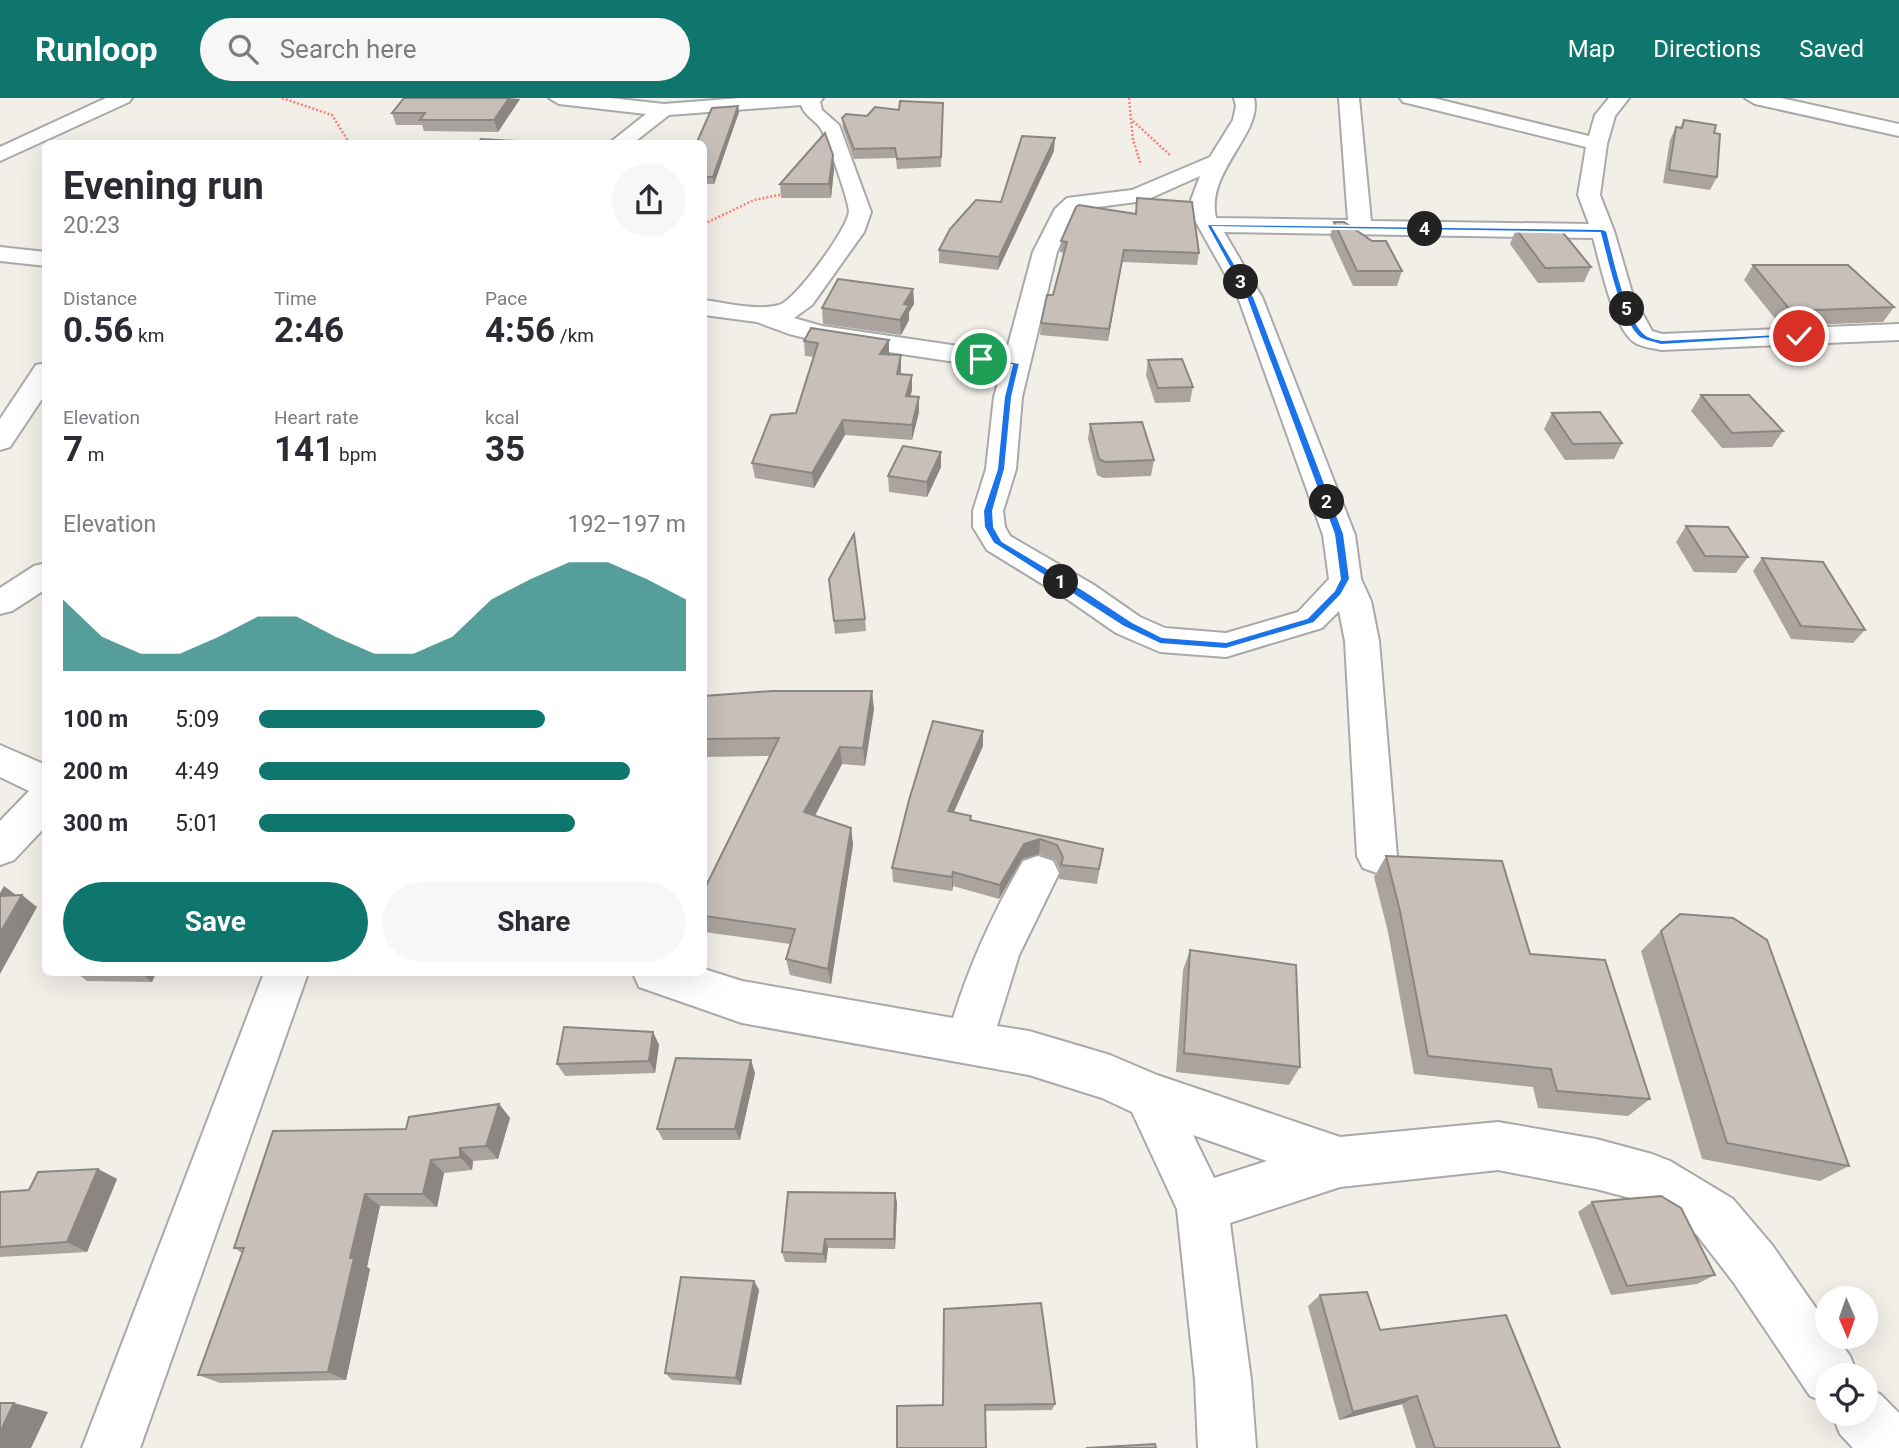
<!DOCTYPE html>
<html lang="en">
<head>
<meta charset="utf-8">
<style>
  :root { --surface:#fff; --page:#f7f7f7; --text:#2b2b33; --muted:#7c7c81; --accent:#0f766e }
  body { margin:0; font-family:Roboto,sans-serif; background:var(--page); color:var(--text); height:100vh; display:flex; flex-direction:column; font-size:26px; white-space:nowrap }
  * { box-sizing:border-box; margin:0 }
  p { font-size:23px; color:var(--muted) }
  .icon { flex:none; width:38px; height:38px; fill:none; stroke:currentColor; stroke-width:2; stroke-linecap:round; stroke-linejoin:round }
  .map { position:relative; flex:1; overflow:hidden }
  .side { position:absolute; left:42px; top:42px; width:665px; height:836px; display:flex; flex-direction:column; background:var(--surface); border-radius:10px; box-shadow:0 7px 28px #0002 }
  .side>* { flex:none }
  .needle { width:46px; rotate:178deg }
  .tools { position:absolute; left:1815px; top:1188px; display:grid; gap:14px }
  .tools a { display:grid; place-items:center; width:63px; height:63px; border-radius:50%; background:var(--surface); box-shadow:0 7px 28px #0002; font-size:35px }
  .pin { position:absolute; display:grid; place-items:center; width:60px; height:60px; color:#fff; margin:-30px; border:4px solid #fff; border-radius:50%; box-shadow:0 2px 7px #0007 }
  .km { position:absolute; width:35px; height:35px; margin:-18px; border-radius:50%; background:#222; color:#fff; font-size:19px; line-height:35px; text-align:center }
  .round { display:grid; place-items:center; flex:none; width:74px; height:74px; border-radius:37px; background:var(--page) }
  .head { display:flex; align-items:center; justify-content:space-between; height:119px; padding:0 21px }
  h1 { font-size:38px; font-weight:700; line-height:52px }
  .stats { display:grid; grid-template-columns:repeat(3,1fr); gap:10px; height:119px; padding:7px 21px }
  .stats div { display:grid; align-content:center }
  .stats b { font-size:35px; font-weight:700 }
  .stats small { font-size:19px; font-weight:400 }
  .stats p { font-size:19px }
  .chart { height:196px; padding:14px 21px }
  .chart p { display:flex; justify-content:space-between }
  .chart svg { width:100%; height:126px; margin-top:7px; fill:var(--accent); opacity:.7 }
  .cta { display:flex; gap:14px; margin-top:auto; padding:14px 21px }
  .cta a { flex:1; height:80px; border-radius:42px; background:var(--accent); color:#fff; font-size:28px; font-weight:700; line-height:80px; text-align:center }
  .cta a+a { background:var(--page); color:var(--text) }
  ul { padding:0 21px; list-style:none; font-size:23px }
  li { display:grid; grid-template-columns:112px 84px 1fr; align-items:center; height:52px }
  li i { height:18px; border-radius:9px; background:var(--accent) }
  header { display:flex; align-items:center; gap:42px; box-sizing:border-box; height:98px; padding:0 35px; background:var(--accent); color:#fff }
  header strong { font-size:33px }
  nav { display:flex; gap:38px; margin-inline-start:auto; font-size:24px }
  .search { width:490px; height:63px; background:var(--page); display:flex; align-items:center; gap:18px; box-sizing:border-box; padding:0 24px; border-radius:38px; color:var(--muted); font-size:26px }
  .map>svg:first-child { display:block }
</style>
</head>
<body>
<header>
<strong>Runloop</strong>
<div class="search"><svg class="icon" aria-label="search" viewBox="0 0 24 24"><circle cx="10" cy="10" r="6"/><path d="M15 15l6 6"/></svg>Search here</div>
<nav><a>Map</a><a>Directions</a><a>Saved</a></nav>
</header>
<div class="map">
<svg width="1899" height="1350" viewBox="0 0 1899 1350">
  <rect width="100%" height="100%" fill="#f2efe9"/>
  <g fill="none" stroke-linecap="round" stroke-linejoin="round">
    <!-- minor casing -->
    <g stroke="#a9a9a9" stroke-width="4">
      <g id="minor">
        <path d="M106 0H132L129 4 0 63V49Z"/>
        <path d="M549 0H610L664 6 741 0H823L820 4 822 12 839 27 871 114 864 134 812 207 794 220 822 228 1006 255 1033 154 1055 111 1067 100 1132 92 1210 59 1233 22 1236 8 1234 0H1254C1263 35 1205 74 1216 120L1348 122 1339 0H1359L1371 123 1589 126 1578 97 1586 49 1403 4 1400 0H1433L1589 38 1595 17 1609 0H1629L1615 18 1607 46 1600 97 1614 133 1633 198 1652 233 1662 236 1899 226V242L1661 252C1653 250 1640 249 1634 244 1613 230 1600 164 1593 140L1224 134 1262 199 1355 437 1361 481 1371 503 1379 543 1397 758 1391 770 1377 775 1363 770 1357 758 1345 543 1339 513 1322 530 1226 559 1160 554 1116 535 1070 503 987 452 973 429V413L986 371 994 299 1002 271 822 244 789 236 757 224 704 217V202C727 205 756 213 779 207 795 203 849 129 849 113 848 101 828 43 821 31 815 21 805 19 801 7L669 17 632 46H608L646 16 559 6ZM1200 78 1191 102 1193 119 1238 199 1323 437 1329 481 1298 514 1226 535 1165 530 1140 519 1094 487 1010 438 1005 429 1003 413 1016 371 1022 299 1057 154 1073 119 1082 111 1144 103Z"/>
        <path d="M0 149 46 154V168L0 163Z"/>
        <path d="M46 265V295L10 349 0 352V321L36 267Z"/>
        <path d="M46 465V491L12 513 0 516V490L34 468Z"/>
        <path d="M0 647 46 667V728L14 762 0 767V723L29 693 0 679Z"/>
        <path d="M1038 758 1053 763 1059 775 1019 857 997 928 1029 933 1110 957 1157 977 1340 1039 1498 1024 1596 1041 1652 1056 1670 1063 1733 1101 1772 1147 1827 1226V1239H1836L1850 1258 1858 1278H1827V1305L1810 1298 1734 1185 1697 1137 1642 1103 1596 1091 1498 1072 1340 1089 1230 1125 1251 1282 1256 1350H1198L1195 1282 1177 1111 1132 1014 1102 1000 1029 977 742 925 639 889 633 875H704V871L742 883 953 920C970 865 994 813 1023 763ZM1193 1037 1267 1063 1214 1080Z"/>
        <path d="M264 875H308L140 1350H82Z"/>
        <path d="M1866 1290 1880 1296 1899 1315V1350H1853L1840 1336 1832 1316H1866Z"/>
      </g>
    </g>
    <!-- tertiary casing -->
    <g stroke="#a9a9a9" stroke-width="4">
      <path id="tertiary" d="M1745 0H1781L1899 26V38L1755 6Z"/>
    </g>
    <!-- path -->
    <g stroke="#fa8072" stroke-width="2.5" stroke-dasharray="2 2" stroke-linecap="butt">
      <path d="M282 0 332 17 350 46"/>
      <path d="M1129 0 1133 42 1141 67"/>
      <path d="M1133 23 1170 57"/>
      <path d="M704 126 754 102 784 96"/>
    </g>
    <!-- minor -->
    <use href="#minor" fill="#fff" fill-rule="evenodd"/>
    <!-- tertiary -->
    <use href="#tertiary" fill="#fff" fill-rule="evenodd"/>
  </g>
  <!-- wall -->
  <g fill="#aba49e">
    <path d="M520 1 498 34 424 33 422 27H396L392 15Z"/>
    <path d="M943 5 941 69 897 71 896 60 854 61 843 30 842 20 867 18 899 12Z"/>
    <path d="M738 8 739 14 714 86H704V46Z"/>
    <path d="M1684 22 1717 79 1710 92 1663 85 1670 42 1676 29 1680 30Z"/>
    <path d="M1054 53 998 172 939 165V152L1001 104Z"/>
    <path d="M833 57 834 71 831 100H781L780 86Z"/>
    <path d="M1137 100 1199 155 1197 167 1122 164 1108 243 1040 237 1041 225 1053 197 1064 155 1060 154 1061 143 1136 116Z"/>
    <path d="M1334 124 1402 173 1397 188H1353L1330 138Z"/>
    <path d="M1516 131 1591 169 1584 184 1538 185 1510 146Z"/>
    <path d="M1753 167 1894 209 1883 224 1781 228 1744 182Z"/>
    <path d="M913 191 914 206 909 214V222L901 237 823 226 822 210Z"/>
    <path d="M889 242V257L901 272V276L912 277V292L910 299H919V314L912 342 845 337 814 390 755 380 752 365 796 315 814 259 805 258 804 243Z"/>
    <path d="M1148 262 1193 289 1190 304 1155 305 1146 277Z"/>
    <path d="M1701 297 1783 333 1772 349 1722 350 1691 313Z"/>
    <path d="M1552 315 1622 345 1614 361 1565 362 1544 331Z"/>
    <path d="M1090 326 1154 362 1151 378 1103 380 1097 377 1088 341Z"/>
    <path d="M941 354V369L927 399 889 394 888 378Z"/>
    <path d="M1686 428 1748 459 1736 475 1694 474 1676 444Z"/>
    <path d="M1762 460 1865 532 1853 545 1791 541 1753 473Z"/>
    <path d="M829 481 865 521 866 533 835 536Z"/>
    <path d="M704 598 874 611 865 668 842 666 815 718 851 730 853 747 831 886 790 877 786 861 790 846 704 834V792L770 658 704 659Z"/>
    <path d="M983 633V648L954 714 971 722 1103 751 1097 786 1059 781 1060 772 1055 762 1039 756 1022 761 999 801 953 788 952 793 893 784 892 770Z"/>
    <path d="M1386 758 1530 856 1650 1001 1628 1018 1538 1010 1533 989 1414 976 1388 834 1374 779Z"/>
    <path d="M1661 833 1849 1068 1820 1083 1702 1061 1641 853Z"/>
    <path d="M1190 852 1300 969 1289 987 1176 974 1183 872Z"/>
    <path d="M77 875H156L152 884 87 883Z"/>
    <path d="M653 934 659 947 655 975 565 978 557 966Z"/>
    <path d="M755 975 740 1042H663L657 1031Z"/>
    <path d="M499 1006 510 1020 498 1061 473 1063 472 1072 444 1075 437 1109 380 1108 367 1169 370 1171 346 1282 220 1285 198 1277 242 1155 234 1150 406 1031Z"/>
    <path d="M98 1071 117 1081 87 1154 0 1159V1094L29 1092Z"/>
    <path d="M895 1095 897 1105 895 1151 828 1150 826 1165 785 1164 782 1154Z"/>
    <path d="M1592 1104 1715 1177 1697 1186 1611 1197 1578 1114Z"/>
    <path d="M754 1183 759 1192 741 1287 672 1282 665 1275Z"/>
    <path d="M1320 1197 1380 1232 1560 1350H1416L1402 1306 1339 1322 1308 1208Z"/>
    <path d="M1055 1306 1052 1312 985 1313 897 1308Z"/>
  </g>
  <!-- shaded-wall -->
  <g fill="#8b8681">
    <path d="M509 0 520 1 498 34 494 22Z"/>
    <path d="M738 8 739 14 714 86 713 79Z"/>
    <path d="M1055 40 1054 53 998 172 999 159Z"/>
    <path d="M833 57 834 71 831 100 829 86Z"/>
    <path d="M1124 152 1122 164 1108 243 1109 231Z"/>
    <path d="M913 191 914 206 909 214V222L901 237 900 222 904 206Z"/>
    <path d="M889 242V257L880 256Z"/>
    <path d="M901 257V272L897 291V276Z"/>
    <path d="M912 277V292L907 313 906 298Z"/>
    <path d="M919 299V314L912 342V327Z"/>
    <path d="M843 322 845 337 814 390 812 375Z"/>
    <path d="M941 354V369L927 399V384Z"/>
    <path d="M872 593 874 611 865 668 863 650Z"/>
    <path d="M983 633V648L948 727V713Z"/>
    <path d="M840 649 842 666 807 732 804 714Z"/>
    <path d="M851 730 853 747 831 886 828 871Z"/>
    <path d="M1040 741 1039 756 1022 761 999 801 1000 787 1024 746Z"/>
    <path d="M953 774V788L952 793V779Z"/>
    <path d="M4 788 20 800H0V795Z"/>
    <path d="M22 797 37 809 0 876V835Z"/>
    <path d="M141 875H156L152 884Z"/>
    <path d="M653 934 659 947 655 975 649 963Z"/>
    <path d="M751 962 755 975 740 1042 735 1031Z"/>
    <path d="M499 1006 510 1020 498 1061 486 1048Z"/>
    <path d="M460 1050 473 1063 472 1072 460 1059Z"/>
    <path d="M431 1062 444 1075 437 1109 423 1096Z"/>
    <path d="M98 1071 117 1081 87 1154 67 1144Z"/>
    <path d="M895 1095 897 1105 895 1151 894 1141Z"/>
    <path d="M365 1096 380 1108 367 1169 370 1171 346 1282 328 1274 350 1160Z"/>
    <path d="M825 1141 828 1150 826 1165 823 1156Z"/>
    <path d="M754 1183 759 1192 741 1287 736 1280Z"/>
    <path d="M1417 1298 1402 1306 1339 1322 1353 1314Z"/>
    <path d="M14 1305 48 1314 31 1350H0V1334Z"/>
  </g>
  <!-- building -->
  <g fill="#c7bfb8" stroke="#8b8681" stroke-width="2">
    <path d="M404 0H509L494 22H420L425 15H392Z"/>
    <path d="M900 3 943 5 941 59 897 61 895 50 854 51 842 20 846 16 867 18 875 9 899 12Z"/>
    <path d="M738 8 713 79H704V46H696L712 10Z"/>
    <path d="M1684 22 1716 27 1714 35 1720 36 1717 79 1669 72 1676 29 1682 30Z"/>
    <path d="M825 35 833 57 829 86H780Z"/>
    <path d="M1022 38 1055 40 999 159 939 152 950 131 976 102 1001 104Z"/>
    <path d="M481 41 515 43 514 46H477Z"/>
    <path d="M1137 100 1192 104 1199 155 1124 152 1109 231 1041 225 1047 197H1053L1067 144 1061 143 1076 109 1079 107 1136 116Z"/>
    <path d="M1334 124H1344L1372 143H1386L1402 173H1357Z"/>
    <path d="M1516 131H1560L1591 169 1545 170Z"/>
    <path d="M1753 167H1848L1894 209 1791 213Z"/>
    <path d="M838 181 913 191 904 206 909 207 900 222 822 210Z"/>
    <path d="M811 230 889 242 880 256 901 257 897 276 912 277 906 298 919 299 912 327 843 322 812 375 752 365 771 317 796 315 818 245 804 243Z"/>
    <path d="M1182 261 1193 289 1158 290 1148 262Z"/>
    <path d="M1701 297H1749L1783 333 1732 335Z"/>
    <path d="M1600 314 1622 345 1573 346 1552 315Z"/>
    <path d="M1142 324 1154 362 1105 364 1099 361 1090 326Z"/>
    <path d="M903 348 941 354 927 384 888 378Z"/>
    <path d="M1686 428 1728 429 1748 459 1705 458Z"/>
    <path d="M854 436 865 521 834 523 829 481Z"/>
    <path d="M1762 460 1823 464 1865 532 1801 528Z"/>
    <path d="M772 593H872L863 650 840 649 804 714 851 730 828 871 786 861 795 831 704 818V792L779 640 704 641V598Z"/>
    <path d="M933 623 983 633 948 713 971 718 970 722 1103 751 1099 771 1061 767 1063 759 1057 747 1040 741 1024 746 1000 787 953 774 952 779 892 770 909 702Z"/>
    <path d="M1386 758 1502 763 1530 856 1605 862 1650 1001 1557 993 1551 971 1428 958 1400 813Z"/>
    <path d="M22 797 0 835V798Z"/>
    <path d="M1680 816 1733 820 1767 842 1849 1068 1727 1045 1661 833Z"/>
    <path d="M1190 852 1296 867 1300 969 1184 955Z"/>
    <path d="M564 929 653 934 649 963 557 966Z"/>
    <path d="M676 960 751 962 735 1031H657Z"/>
    <path d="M499 1006 486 1048 460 1050V1059L431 1062 423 1096H365L350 1160H354L328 1274 198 1277 244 1150H234L273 1033 406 1031 409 1019Z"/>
    <path d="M98 1071 67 1144 0 1149V1094L29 1092 38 1074Z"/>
    <path d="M788 1094 895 1095 894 1141H825L823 1156 782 1154Z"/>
    <path d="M1661 1098 1681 1110 1715 1177 1627 1188 1592 1104Z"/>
    <path d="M681 1179 754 1183 736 1280 665 1275Z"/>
    <path d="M1367 1194 1380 1232 1506 1217 1560 1350H1435L1417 1298 1353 1314 1320 1197Z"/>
    <path d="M1041 1205 1055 1306 985 1307 986 1350H897V1308L943 1307 944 1211Z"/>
    <path d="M0 1305H14L0 1334Z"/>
    <path d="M1155 1346 1156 1350H1086Z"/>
  </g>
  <!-- route -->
  <path fill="#1a73e8" stroke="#fff" stroke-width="2" d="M1206 126 1603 131 1607 133C1613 156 1627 224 1646 237 1650 240 1657 241 1662 242L1799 235 1803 238 1661 247C1655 245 1645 243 1640 240 1620 225 1607 160 1600 135L1213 129 1254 199 1344 436 1350 481 1341 497 1314 525 1226 551 1160 546 1124 529 993 445 984 429 983 413 997 371 1004 299 1012 267 977 261 981 259 1020 265 1012 299 1005 371 993 413 994 429 1002 443 1085 493 1132 524 1162 539 1226 544 1307 520 1334 493 1340 481 1334 436 1246 199Z"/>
</svg>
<div class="tools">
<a><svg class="needle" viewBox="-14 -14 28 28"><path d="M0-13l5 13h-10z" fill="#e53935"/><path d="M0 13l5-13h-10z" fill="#7c7c81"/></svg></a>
<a><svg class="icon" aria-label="locate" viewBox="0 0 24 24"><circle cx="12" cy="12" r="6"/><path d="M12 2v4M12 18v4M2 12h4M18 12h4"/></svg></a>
</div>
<div class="pin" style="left:981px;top:261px;background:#1e9e55"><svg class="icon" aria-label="arrive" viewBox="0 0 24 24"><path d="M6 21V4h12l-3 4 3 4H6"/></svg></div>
<div class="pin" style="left:1799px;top:238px;background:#d93025"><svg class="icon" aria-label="check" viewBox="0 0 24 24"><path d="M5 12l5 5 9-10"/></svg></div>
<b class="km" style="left:1061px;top:484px">1</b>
<b class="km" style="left:1327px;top:404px">2</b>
<b class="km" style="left:1241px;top:184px">3</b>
<b class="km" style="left:1425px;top:131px">4</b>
<b class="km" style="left:1627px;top:211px">5</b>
<section class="side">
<div class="head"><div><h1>Evening run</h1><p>20:23</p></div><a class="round"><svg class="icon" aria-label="share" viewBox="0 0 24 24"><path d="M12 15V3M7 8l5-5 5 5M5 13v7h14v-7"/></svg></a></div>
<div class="stats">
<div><p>Distance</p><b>0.56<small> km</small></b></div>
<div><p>Time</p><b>2:46</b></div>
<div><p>Pace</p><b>4:56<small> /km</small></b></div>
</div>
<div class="stats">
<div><p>Elevation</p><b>7<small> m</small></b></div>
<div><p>Heart rate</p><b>141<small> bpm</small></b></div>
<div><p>kcal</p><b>35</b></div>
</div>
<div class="chart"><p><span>Elevation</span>192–197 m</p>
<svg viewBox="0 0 160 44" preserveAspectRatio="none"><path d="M0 44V19L10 32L20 38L30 38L40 32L50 25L60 25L70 32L80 38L90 38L100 32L110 19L120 12L130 6L140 6L150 12L160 19V44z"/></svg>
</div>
<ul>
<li><b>100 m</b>5:09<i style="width:67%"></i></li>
<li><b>200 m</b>4:49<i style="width:87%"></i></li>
<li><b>300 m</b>5:01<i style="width:74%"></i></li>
</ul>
<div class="cta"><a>Save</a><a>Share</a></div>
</section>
</div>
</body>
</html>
